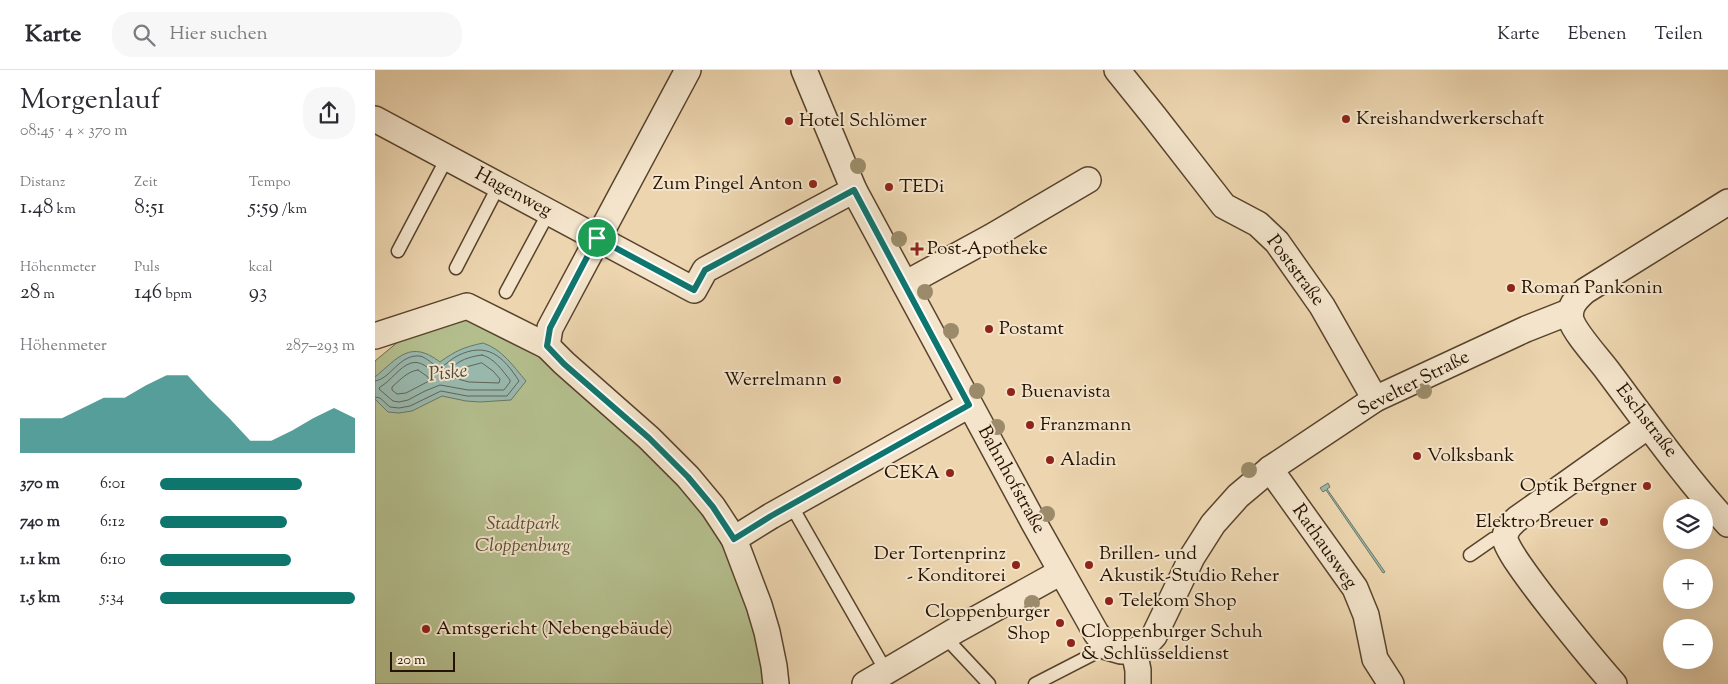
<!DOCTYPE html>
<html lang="de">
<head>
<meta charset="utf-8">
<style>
  :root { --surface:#fff; --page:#f7f7f7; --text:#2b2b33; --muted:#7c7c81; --line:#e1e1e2; --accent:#0f766e }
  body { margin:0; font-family:"Sorts Mill Goudy",serif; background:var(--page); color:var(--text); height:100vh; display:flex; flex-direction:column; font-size:19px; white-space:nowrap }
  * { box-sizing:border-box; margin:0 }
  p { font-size:16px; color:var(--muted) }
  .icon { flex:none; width:28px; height:28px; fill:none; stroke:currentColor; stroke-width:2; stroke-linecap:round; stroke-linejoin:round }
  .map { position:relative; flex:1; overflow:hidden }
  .sheet { display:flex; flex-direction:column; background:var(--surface); width:375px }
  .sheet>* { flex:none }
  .controls { position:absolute; left:1288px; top:429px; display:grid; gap:10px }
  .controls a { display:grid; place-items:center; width:50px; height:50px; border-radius:50%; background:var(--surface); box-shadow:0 5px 20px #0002; font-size:25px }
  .scale { position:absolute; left:15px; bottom:12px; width:65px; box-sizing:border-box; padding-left:5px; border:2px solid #261201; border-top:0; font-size:14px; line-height:18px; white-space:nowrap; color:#261201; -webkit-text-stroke:4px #f3e4cb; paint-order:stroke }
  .pin { position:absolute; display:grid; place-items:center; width:42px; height:42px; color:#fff; margin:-21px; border:2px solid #fff; border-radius:50%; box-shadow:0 1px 5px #0007 }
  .round { display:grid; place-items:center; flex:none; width:52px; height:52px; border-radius:20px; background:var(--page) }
  .overview { display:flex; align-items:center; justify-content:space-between; height:85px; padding:0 20px }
  h1 { font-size:28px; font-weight:600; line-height:38px }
  .figures { display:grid; grid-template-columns:repeat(3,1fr); gap:8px; height:85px; padding:5px 20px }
  .figures div { display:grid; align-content:center }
  .figures b { font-size:21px; font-weight:600 }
  .figures small { font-size:14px; font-weight:400 }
  .figures p { font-size:14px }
  .chart { height:140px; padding:10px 20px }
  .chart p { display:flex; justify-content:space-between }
  .chart svg { width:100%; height:90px; margin-top:5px; fill:var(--accent); opacity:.7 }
  ul { padding:0 20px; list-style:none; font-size:16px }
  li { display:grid; grid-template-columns:80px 60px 1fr; align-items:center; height:38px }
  li i { height:12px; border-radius:6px; background:var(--accent) }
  header { display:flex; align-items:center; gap:30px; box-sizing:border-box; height:70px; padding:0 25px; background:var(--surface); border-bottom:1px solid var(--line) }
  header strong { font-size:24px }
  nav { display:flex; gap:28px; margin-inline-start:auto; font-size:18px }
  .search { width:350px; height:45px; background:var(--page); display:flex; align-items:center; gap:12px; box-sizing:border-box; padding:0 18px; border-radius:20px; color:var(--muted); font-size:19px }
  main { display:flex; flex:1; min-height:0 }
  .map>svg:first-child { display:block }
</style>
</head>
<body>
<header>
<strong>Karte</strong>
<div class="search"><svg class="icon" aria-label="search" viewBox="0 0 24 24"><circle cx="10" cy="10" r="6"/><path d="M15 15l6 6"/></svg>Hier suchen</div>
<nav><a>Karte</a><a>Ebenen</a><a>Teilen</a></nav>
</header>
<main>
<section class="sheet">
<div class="overview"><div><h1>Morgenlauf</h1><p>08:45 · 4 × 370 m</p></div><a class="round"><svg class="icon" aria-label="share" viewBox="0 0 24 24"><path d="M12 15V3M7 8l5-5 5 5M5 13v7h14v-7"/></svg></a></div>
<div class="figures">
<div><p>Distanz</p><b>1.48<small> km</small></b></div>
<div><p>Zeit</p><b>8:51</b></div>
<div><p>Tempo</p><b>5:59<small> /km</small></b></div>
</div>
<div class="figures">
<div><p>Höhenmeter</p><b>28<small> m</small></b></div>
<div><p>Puls</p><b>146<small> bpm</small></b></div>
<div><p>kcal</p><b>93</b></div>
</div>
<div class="chart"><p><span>Höhenmeter</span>287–293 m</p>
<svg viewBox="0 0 160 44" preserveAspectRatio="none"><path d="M0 44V27L10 27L20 27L30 22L40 17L50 17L60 11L70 6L80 6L90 17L100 27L110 38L120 38L130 33L140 27L150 22L160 27V44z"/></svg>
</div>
<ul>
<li><b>370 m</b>6:01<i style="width:73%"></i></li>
<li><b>740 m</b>6:12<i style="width:65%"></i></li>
<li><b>1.1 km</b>6:10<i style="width:67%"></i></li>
<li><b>1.5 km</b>5:34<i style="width:100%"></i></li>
</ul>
</section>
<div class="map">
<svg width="1353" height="614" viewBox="0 0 1353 614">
  <rect width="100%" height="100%" fill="#ecd5af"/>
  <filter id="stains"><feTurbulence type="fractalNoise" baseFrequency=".004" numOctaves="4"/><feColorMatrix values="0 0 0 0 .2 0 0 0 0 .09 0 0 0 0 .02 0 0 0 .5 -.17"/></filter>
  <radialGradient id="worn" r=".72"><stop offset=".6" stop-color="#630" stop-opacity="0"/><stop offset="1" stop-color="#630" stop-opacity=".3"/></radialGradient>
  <!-- park -->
  <path fill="#b4be8d" stroke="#6d6847" d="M78 241 176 292 311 419 346 464 369 513 395 614H0V291L42 256Z"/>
  <!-- water -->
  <g fill="#99b8ad" stroke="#6b7668">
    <path d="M108 273C127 279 138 296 151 311L136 330 105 332 91 331 67 326 37 341 24 343 13 342 0 329V307C23 288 35 269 65 292 80 281 89 277 108 273Z"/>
    <path d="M953 413 955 417 952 419 1010 502 1008 503 951 420 948 422 945 418Z"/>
  </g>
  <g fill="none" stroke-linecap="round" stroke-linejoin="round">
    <!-- shore -->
    <g stroke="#606557" stroke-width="1">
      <path d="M107 285C119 288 127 300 135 310V312L129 320H93L65 315 50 321 33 330 24 332 18 331 4 319 5 317C16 311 24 297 36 293 50 289 56 306 69 303 75 301 79 295 84 292 91 288 99 286 107 285Z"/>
      <path d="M107 293 118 301 125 309 124 313 94 312 79 308V305L88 298Z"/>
      <path d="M43 300 53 307 54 311 31 323 22 324 17 320V317C25 310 33 301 43 300Z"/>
      <path d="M0 311C16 309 24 284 45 286 53 288 58 296 66 297 72 294 76 289 82 286 112 271 128 286 144 311L132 326H92L66 321 35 336 24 338 15 337 5 328 0 327"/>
    </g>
    <!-- lane casing -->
    <g stroke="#58432c" stroke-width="15">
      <g id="lane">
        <path d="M23 181 72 88"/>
        <path d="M81 198 124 115"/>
        <path d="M131 222 174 142"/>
        <path d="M416 435 511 601"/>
        <path d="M1095 485 1118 469 1129 467"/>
        <path d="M570 567 614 614"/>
        <path d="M660 614 732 577"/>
      </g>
    </g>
    <!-- street casing -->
    <g stroke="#58432c" stroke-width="28">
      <g id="street">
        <path d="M429 0 479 120 659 453 721 563 732 577 746 581H759L770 576 779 566 817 487 838 454 863 426 895 399 1000 329 1151 259 1189 244H1195"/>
        <path d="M742 0 779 46 849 136 883 154 902 172 947 236 1000 329"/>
        <path d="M0 49 319 220 330 200 479 120"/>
        <path d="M1353 132 1210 221C1201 229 1193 237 1196 250 1200 263 1223 288 1232 300 1271 352 1309 406 1353 454"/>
        <path d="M530 214 616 167 713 110"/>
        <path d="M0 266 92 236 172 276 189 293 274 368 313 407 338 437 359 469 384 535 392 562 399 596 401 614"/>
        <path d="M172 276 175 258 313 0"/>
        <path d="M895 399 980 518 991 545 1000 589 1016 614"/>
        <path d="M359 469 396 446 594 335"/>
        <path d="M759 581 763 600V614"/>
        <path d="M490 614 583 559 686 502"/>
        <path d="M1239 614C1223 596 1129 484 1130 468 1130 460 1136 454 1142 449L1273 356"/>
      </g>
    </g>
    <!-- lane -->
    <use href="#lane" stroke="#f3e4cb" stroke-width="12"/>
    <!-- street -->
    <use href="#street" stroke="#f3e4cb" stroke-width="25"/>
  </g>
  <!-- trees -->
  <g fill="#9b8b6a">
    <circle cx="483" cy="96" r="8"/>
    <circle cx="524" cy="169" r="8"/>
    <circle cx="550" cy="222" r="8"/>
    <circle cx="576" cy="261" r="8"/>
    <circle cx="602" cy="321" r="8"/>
    <circle cx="1049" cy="321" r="8"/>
    <circle cx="622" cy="357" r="8"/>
    <circle cx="874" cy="400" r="8"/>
    <circle cx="672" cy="444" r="8"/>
    <circle cx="657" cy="533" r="8"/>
  </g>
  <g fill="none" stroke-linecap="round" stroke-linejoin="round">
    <!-- route casing -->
    <g stroke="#fff" stroke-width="10">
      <path id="route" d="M479 120 594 335 396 446 359 469 338 437 313 407 274 368 189 294 172 276 175 258 222 168 319 220 330 200Z"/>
    </g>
    <!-- route -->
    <use href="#route" stroke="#0f766e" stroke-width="6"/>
  </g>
  <!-- markers -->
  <g fill="#8f2418" stroke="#f3e4cb" stroke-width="2">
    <circle cx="971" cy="49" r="5"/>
    <circle cx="414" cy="51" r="5"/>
    <circle cx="438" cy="114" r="5"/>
    <circle cx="514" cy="117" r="5"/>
    <path d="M539.5 171.5h5v5h5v5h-5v5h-5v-5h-5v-5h5z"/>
    <circle cx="1136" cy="218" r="5"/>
    <circle cx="614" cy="259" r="5"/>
    <circle cx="462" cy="310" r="5"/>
    <circle cx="636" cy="322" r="5"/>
    <circle cx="655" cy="355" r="5"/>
    <circle cx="1042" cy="386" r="5"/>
    <circle cx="675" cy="390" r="5"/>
    <circle cx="575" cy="403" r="5"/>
    <circle cx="1272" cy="416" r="5"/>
    <circle cx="1229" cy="452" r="5"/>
    <circle cx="641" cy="495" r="5"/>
    <circle cx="714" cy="495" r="5"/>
    <circle cx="734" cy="531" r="5"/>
    <circle cx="685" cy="553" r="5"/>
    <circle cx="51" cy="559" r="5"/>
    <circle cx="696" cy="573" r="5"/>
  </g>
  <g text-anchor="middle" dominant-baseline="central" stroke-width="4" stroke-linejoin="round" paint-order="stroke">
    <!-- poi labels -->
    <g font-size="19" fill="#261201" stroke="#f3e4cb" text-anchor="start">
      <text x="981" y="49">Kreishandwerkerschaft</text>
      <text x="424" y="51">Hotel Schlömer</text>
      <text x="428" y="114" text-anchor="end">Zum Pingel Anton</text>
      <text x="524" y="117">TEDi</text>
      <text x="552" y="179">Post-Apotheke</text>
      <text x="1146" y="218">Roman Pankonin</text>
      <text x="624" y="259">Postamt</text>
      <text x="452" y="310" text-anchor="end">Werrelmann</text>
      <text x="646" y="322">Buenavista</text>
      <text x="665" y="355">Franzmann</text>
      <text x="1052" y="386">Volksbank</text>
      <text x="685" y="390">Aladin</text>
      <text x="565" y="403" text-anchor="end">CEKA</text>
      <text x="1262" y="416" text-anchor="end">Optik Bergner</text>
      <text x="1219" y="452" text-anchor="end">Elektro Breuer</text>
      <text x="631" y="484" text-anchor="end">Der Tortenprinz<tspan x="631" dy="22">- Konditorei</tspan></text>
      <text x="724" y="484">Brillen- und<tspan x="724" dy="22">Akustik-Studio Reher</tspan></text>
      <text x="744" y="531">Telekom Shop</text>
      <text x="675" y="542" text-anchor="end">Cloppenburger<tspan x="675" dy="22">Shop</tspan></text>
      <text x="61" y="559">Amtsgericht (Nebengebäude)</text>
      <text x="706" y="562">Cloppenburger Schuh<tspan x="706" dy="22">&amp; Schlüsseldienst</tspan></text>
    </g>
    <!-- street labels -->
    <g font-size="19" fill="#261201" stroke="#f3e4cb">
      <text transform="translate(138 123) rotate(28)">Hagenweg</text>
      <text transform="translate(920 201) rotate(53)">Poststraße</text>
      <text transform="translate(1039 314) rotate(-27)">Sevelter Straße</text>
      <text transform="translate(1271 351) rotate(52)">Eschstraße</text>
      <text transform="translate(636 410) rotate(61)">Bahnhofstraße</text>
      <text transform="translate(949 477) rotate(55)">Rathausweg</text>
    </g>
    <!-- park labels -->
    <g font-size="19" font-style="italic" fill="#584e32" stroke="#f3e4cb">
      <text x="148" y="454">Stadtpark<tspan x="148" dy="22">Cloppenburg</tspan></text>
    </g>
    <!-- water labels -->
    <g font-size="20" font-style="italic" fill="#4e4c3d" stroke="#f3e4cb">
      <text transform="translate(73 304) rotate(-7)">Piske</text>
    </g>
  </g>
  <rect width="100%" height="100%" filter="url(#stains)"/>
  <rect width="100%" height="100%" fill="url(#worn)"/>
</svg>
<div class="controls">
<a><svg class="icon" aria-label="layers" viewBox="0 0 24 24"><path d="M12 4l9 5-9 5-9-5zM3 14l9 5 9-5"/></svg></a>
<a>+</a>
<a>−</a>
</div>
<div class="scale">20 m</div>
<div class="pin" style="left:222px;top:168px;background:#1e9e55"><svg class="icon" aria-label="arrive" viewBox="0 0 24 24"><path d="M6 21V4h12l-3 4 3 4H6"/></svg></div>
</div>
</main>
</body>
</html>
